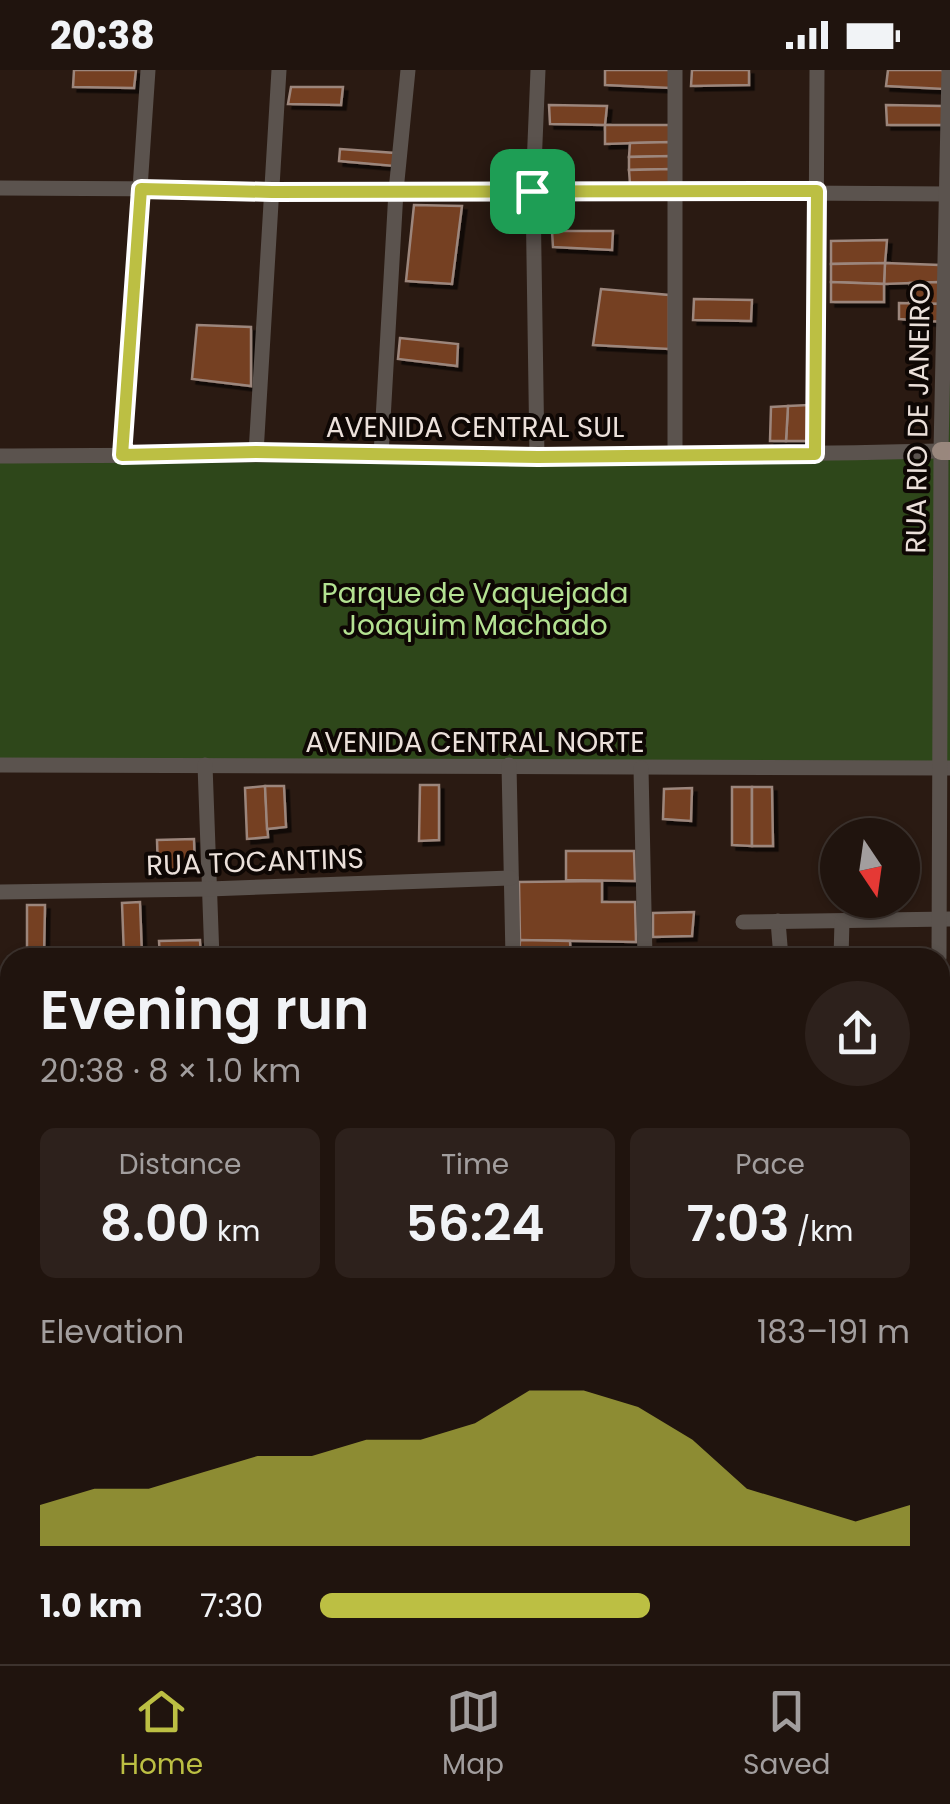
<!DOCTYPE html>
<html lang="en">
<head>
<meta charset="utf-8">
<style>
  :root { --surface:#20140e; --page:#2d211c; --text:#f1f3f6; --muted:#a29e9e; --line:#3d332e; --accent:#bcbf43 }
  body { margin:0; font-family:Poppins,sans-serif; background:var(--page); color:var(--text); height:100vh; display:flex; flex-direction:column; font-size:38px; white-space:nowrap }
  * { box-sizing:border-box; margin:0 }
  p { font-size:32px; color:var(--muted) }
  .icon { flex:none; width:55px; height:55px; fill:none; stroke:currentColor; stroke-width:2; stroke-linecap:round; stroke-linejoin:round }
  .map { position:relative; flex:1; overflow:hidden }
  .panel { position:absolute; left:0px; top:878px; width:950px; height:718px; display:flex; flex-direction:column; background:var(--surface); border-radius:30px 30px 0 0; box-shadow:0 2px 8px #0004,0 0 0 2px var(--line) }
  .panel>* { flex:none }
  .needle { width:65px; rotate:167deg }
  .buttons { position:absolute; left:820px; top:748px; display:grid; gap:20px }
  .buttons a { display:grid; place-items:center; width:100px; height:100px; border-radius:50%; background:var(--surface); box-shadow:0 2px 8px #0004,0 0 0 2px var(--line); font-size:50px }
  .pin { position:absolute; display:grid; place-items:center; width:85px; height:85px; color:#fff; margin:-42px; border-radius:20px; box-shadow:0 5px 15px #0006 }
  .round { display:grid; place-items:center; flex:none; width:105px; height:105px; border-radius:52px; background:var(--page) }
  .summary { display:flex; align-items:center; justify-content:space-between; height:170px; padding:0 40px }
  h1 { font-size:55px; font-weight:600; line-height:75px }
  .metrics { display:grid; grid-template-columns:repeat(3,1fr); gap:15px; height:170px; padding:10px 40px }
  .metrics div { display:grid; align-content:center; border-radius:15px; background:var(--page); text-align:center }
  .metrics b { font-size:50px; font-weight:600 }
  .metrics small { font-size:28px; font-weight:400 }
  .metrics p { font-size:28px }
  .chart { height:280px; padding:20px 40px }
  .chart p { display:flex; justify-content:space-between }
  .chart svg { width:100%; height:180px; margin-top:10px; fill:var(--accent); opacity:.7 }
  ul { padding:0 40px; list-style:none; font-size:32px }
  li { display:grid; grid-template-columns:160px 120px 1fr; align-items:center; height:75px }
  li i { height:25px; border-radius:12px; background:var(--accent) }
  .status { display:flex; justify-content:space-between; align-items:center; height:70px; padding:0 50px; background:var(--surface); direction:ltr }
  .status svg { height:28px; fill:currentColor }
  .dock { display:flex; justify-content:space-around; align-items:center; height:140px; border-top:2px solid var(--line); background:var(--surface); font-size:28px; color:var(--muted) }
  .dock a { display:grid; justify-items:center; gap:5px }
  .dock .on { color:var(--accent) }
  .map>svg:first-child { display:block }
</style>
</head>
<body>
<div class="status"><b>20:38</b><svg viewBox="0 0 49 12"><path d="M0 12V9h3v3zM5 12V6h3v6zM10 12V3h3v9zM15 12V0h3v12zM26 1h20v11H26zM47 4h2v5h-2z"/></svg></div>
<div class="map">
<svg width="950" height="1594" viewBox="0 0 950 1594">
  <defs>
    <filter id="shadow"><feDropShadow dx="4.5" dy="4.5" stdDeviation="0" flood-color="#0009"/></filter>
  </defs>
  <rect width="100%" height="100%" fill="#2a1a12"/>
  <!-- green -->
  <path fill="#2e471a" d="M950 124V698L0 695V386L941 381Z"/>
  <!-- building -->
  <g fill="#753f23" stroke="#9c867c" stroke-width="2.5" filter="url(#shadow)">
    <path d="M74 0H136L134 18 73 17Z"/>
    <path d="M605 0H670L671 18 605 15Z"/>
    <path d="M692 0H749V15L691 16Z"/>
    <path d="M888 0H943L944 19 886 16Z"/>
    <path d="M291 17H343L341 35 288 34Z"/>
    <path d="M549 35 607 36 605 55 550 54Z"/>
    <path d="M886 35 943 36V55H887Z"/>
    <path d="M605 55H670V72L605 74Z"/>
    <path d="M670 72V86L629 87 630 73Z"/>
    <path d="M340 79 395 83 394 96 339 91Z"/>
    <path d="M670 86 671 99 629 100V87Z"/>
    <path d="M671 99V115L630 114 629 100Z"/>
    <path d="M414 135 462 136 452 214 406 211Z"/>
    <path d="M552 161H613L612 180 553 177Z"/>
    <path d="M887 170 885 193 831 194V171Z"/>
    <path d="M885 193 940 195 939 212 884 214Z"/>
    <path d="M885 193 884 214 831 212V194Z"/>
    <path d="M831 212 884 214V232H831Z"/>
    <path d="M939 212 945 234H909L910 213Z"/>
    <path d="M601 219 669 225V279L593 275Z"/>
    <path d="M694 229 752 230 751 251 693 250Z"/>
    <path d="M899 233 945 234 944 252 899 249Z"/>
    <path d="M197 255 251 257V316L192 309Z"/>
    <path d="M400 268 458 274 457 296 398 289Z"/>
    <path d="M809 335 808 371H786L788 336Z"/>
    <path d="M788 336 786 371H770L771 337Z"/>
    <path d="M420 715H439V770L419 771Z"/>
    <path d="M265 716 268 767 247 769 245 718Z"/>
    <path d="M265 716H284L286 757 267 759Z"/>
    <path d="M732 717H752V776L732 775Z"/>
    <path d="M752 717H772L773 776H752Z"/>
    <path d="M692 718 691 751 663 749 664 719Z"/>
    <path d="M194 769 195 801 158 802 157 770Z"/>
    <path d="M566 781H634L635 811 566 810Z"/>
    <path d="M602 811V832H635L636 872 520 870 519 812Z"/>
    <path d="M140 832 142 886 124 887 122 833Z"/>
    <path d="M27 835H45L44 888H27Z"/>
    <path d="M694 842 692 866 653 867V843Z"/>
    <path d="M200 870 201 888H160L159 871Z"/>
    <path d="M520 870 570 871 571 888H519Z"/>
    <rect x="0" y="961" width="10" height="56"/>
    <path d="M281 1585H301V1594H280Z"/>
    <rect x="584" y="1585" width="22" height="9"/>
    <rect x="902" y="1585" width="37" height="9"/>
  </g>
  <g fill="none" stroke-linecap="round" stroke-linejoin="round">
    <!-- minor -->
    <g stroke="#5b534e" stroke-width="15">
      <path d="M675 0V386"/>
      <path d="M0 118 950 124"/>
      <path d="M256 383 279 0"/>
      <path d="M815 384 817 0"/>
      <path d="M122 385 148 0"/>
      <path d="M381 385 396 121 408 0"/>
      <path d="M0 386C314 383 628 388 941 381"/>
      <path d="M537 387 533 121 538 0"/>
      <path d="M0 695 950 698"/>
      <path d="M205 695 212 888"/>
      <path d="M509 695 513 888"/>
      <path d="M641 698 645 888"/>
      <path d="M0 822 209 819 511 808"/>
      <path d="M778 851 781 888"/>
      <path d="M743 852 950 849"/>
      <path d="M841 888 842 851"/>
      <path d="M939 888 941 381 949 0"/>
      <path d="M0 948H10"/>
      <path d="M940 1069H950"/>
      <path d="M0 1074H10"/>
      <path d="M940 1091H950"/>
      <path d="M940 1131 945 1594"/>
      <path d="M0 1216H10"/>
      <path d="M0 1352H10"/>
      <path d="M0 1436 10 1437"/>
      <path d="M0 1571H10"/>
      <path d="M655 1585V1594"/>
      <path d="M80 1594 81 1585"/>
      <path d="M214 1594V1585"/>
      <path d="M356 1594 357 1585"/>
      <path d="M520 1594V1585"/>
      <path d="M806 1594V1585"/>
    </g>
    <!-- major -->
    <path stroke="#99877d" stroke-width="18" d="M941 381H950"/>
  </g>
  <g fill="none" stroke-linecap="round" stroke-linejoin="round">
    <!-- route casing -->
    <g stroke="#fff" stroke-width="20">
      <path id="route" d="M141 119 272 122 817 121 815 384 538 387 256 382 122 385Z"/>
    </g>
    <!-- route -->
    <use href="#route" stroke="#bcbf43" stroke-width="12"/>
  </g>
  <g text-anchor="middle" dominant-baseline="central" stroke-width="8" stroke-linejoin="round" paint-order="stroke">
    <!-- street labels -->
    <g font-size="28" fill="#ebe0da" stroke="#0e0704">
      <text transform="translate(918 348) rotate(-89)">RUA RIO DE JANEIRO</text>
      <text x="475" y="357">AVENIDA CENTRAL SUL</text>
      <text x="475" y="672">AVENIDA CENTRAL NORTE</text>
      <text transform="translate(255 792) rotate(-2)">RUA TOCANTINS</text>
    </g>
    <!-- park labels -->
    <g font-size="28" fill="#b4e292" stroke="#0e0704">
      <text x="475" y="523">Parque de Vaquejada<tspan x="475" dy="32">Joaquim Machado</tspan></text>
    </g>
  </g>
</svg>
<div class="buttons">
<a><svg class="needle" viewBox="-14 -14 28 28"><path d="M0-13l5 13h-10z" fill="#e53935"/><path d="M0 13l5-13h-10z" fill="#a29e9e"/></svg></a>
</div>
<div class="pin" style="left:532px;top:121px;background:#1e9e55"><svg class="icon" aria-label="arrive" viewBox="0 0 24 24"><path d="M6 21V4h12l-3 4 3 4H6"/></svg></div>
<section class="panel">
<div class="summary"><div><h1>Evening run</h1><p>20:38 · 8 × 1.0 km</p></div><a class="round"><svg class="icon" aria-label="share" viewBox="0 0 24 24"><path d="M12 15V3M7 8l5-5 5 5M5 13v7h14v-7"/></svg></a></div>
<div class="metrics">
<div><p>Distance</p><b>8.00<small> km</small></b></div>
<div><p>Time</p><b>56:24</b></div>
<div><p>Pace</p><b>7:03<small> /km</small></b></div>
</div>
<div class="chart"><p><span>Elevation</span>183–191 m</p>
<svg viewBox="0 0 160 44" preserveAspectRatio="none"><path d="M0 44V34L10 30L20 30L30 26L40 22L50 22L60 18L70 18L80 14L90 6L100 6L110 10L120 18L130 30L140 34L150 38L160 34V44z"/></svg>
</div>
<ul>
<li><b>1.0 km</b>7:30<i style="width:56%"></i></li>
</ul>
</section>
</div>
<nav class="dock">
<a class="on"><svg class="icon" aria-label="home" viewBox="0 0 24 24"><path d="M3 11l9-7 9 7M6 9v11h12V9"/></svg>Home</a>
<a><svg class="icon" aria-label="map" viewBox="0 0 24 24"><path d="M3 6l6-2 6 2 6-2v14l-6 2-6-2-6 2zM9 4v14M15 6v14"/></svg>Map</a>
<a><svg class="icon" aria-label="saved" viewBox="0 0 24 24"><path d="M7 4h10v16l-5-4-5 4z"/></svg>Saved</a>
</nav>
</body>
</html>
